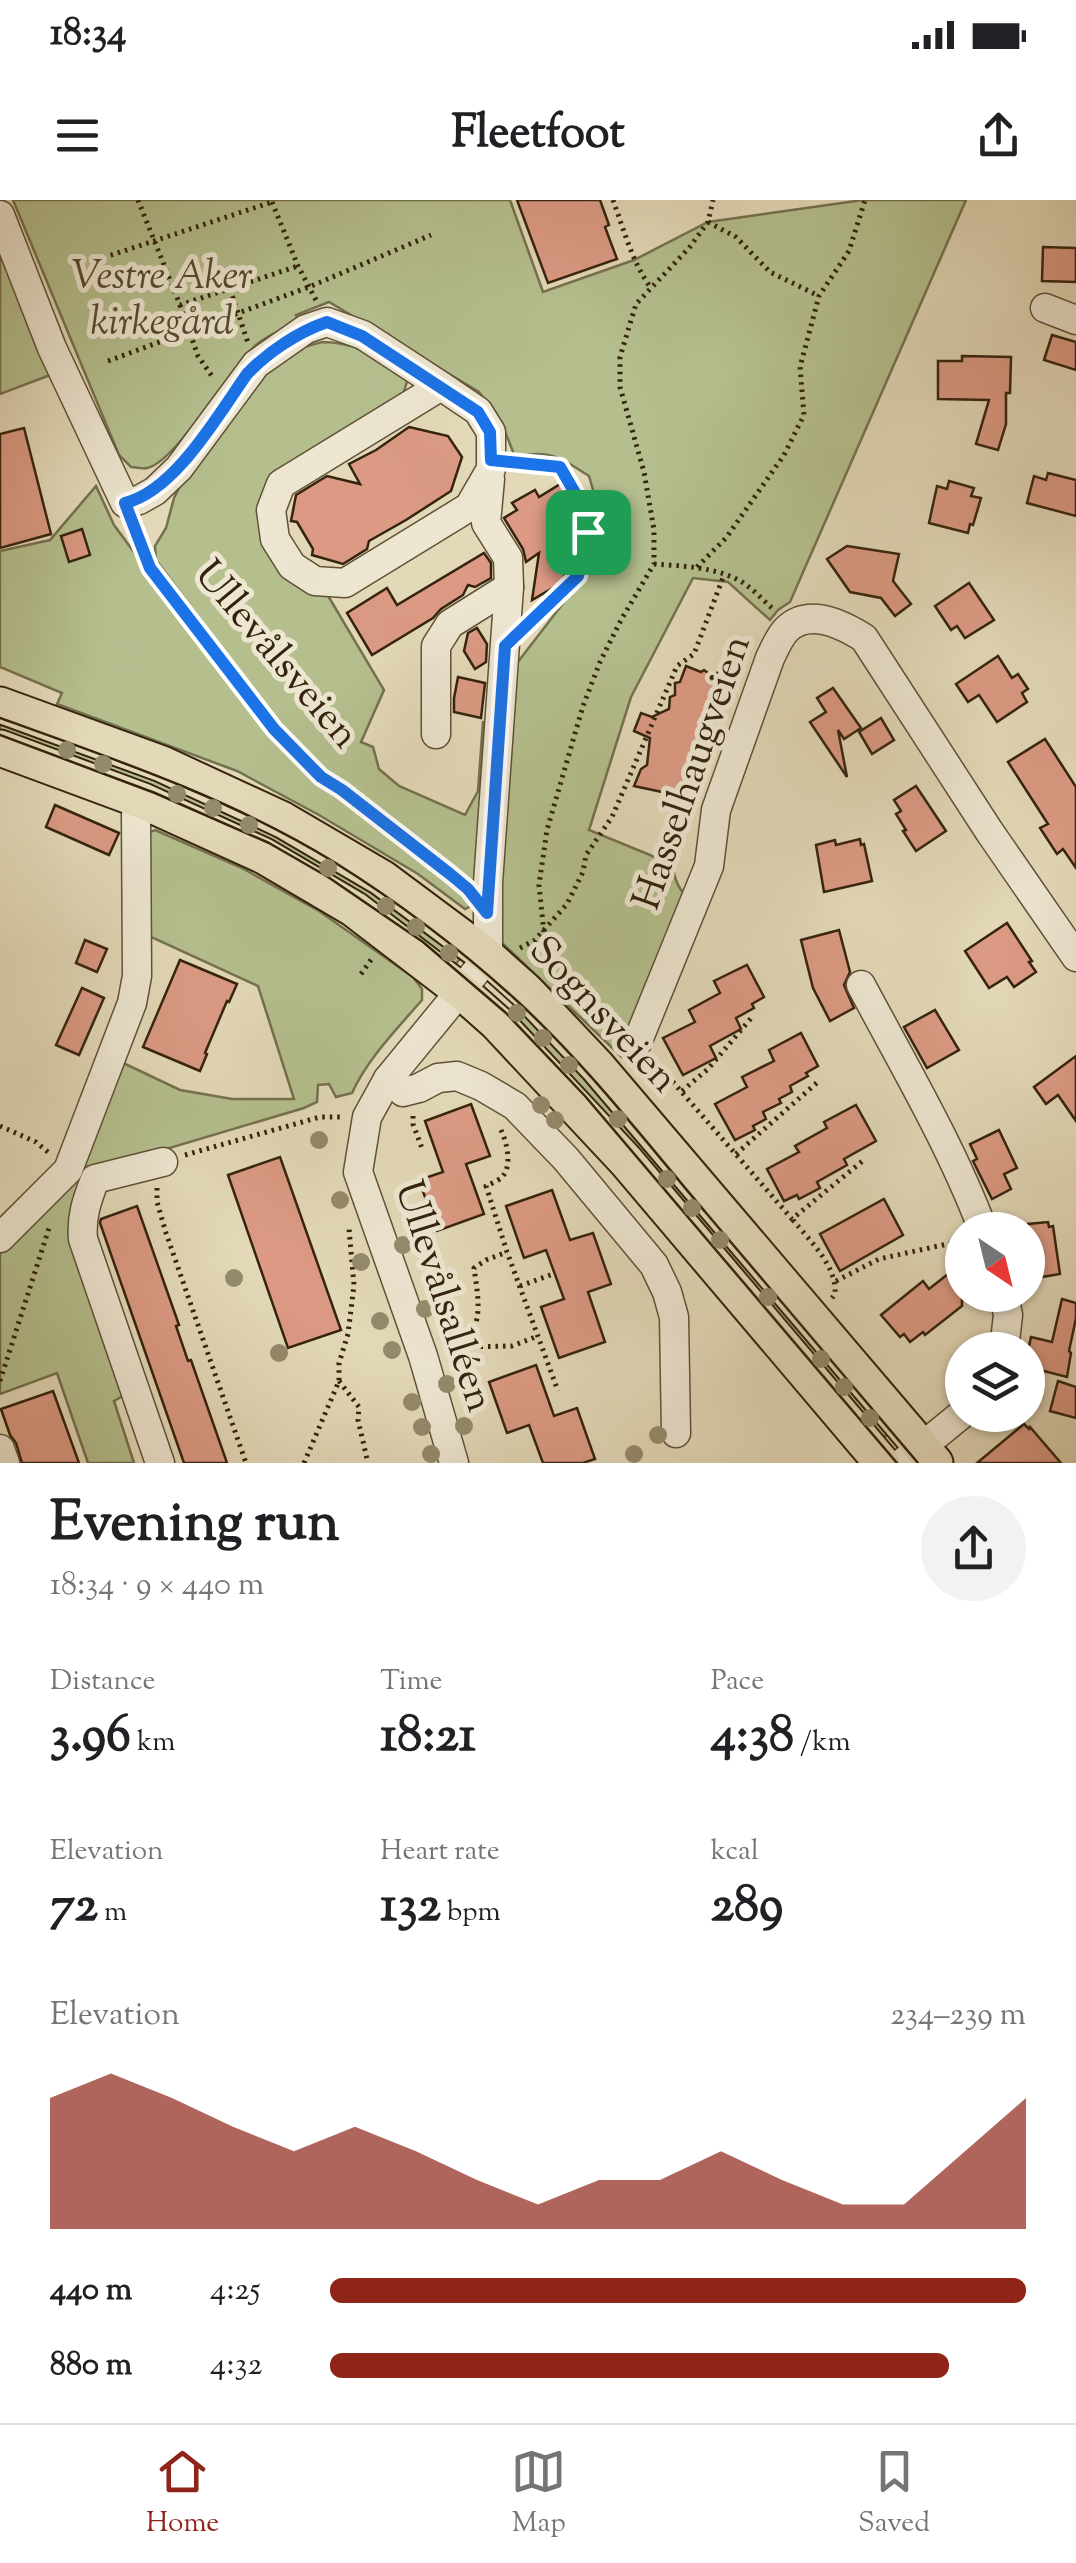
<!DOCTYPE html>
<html lang="en">
<head>
<meta charset="utf-8">
<style>
  :root { --surface:#fff; --page:#f2f2f2; --text:#202124; --muted:#757577; --line:#e0e0e0; --accent:#8f2418 }
  body { margin:0; font-family:"Sorts Mill Goudy",serif; background:var(--page); color:var(--text); height:100vh; display:flex; flex-direction:column; font-size:38px; white-space:nowrap }
  * { box-sizing:border-box; margin:0 }
  p { font-size:32px; color:var(--muted) }
  .icon { flex:none; width:55px; height:55px; fill:none; stroke:currentColor; stroke-width:2; stroke-linecap:round; stroke-linejoin:round }
  .map { position:relative; height:1263px; overflow:hidden }
  .drawer { display:flex; flex-direction:column; background:var(--surface); flex:1 }
  .drawer>* { flex:none }
  .needle { width:65px; rotate:145deg }
  .fabs { position:absolute; left:945px; top:1012px; display:grid; gap:20px }
  .fabs a { display:grid; place-items:center; width:100px; height:100px; border-radius:50%; background:var(--surface); box-shadow:0 2px 8px #0004; font-size:50px }
  .pin { position:absolute; display:grid; place-items:center; width:85px; height:85px; color:#fff; margin:-42px; border-radius:20px; box-shadow:0 5px 15px #0006 }
  .round { display:grid; place-items:center; flex:none; width:105px; height:105px; border-radius:52px; background:var(--page) }
  .overview { display:flex; align-items:center; justify-content:space-between; height:170px; padding:0 50px }
  h1 { font-size:55px; font-weight:700; line-height:75px }
  .figures { display:grid; grid-template-columns:repeat(3,1fr); gap:15px; height:170px; padding:10px 50px }
  .figures div { display:grid; align-content:center }
  .figures b { font-size:50px; font-weight:700 }
  .figures small { font-size:28px; font-weight:400 }
  .figures p { font-size:28px }
  .chart { height:280px; padding:20px 50px }
  .chart p { display:flex; justify-content:space-between }
  .chart svg { width:100%; height:180px; margin-top:10px; fill:var(--accent); opacity:.7 }
  ul { padding:0 50px; list-style:none; font-size:32px }
  li { display:grid; grid-template-columns:160px 120px 1fr; align-items:center; height:75px }
  li i { height:25px; border-radius:12px; background:var(--accent) }
  .status { display:flex; justify-content:space-between; align-items:center; height:70px; padding:0 50px; background:var(--surface); direction:ltr }
  .status svg { height:28px; fill:currentColor }
  header { display:flex; justify-content:space-between; align-items:center; height:130px; padding:0 50px; background:var(--surface); font-size:45px; font-weight:700 }
  .tab-bar { display:flex; justify-content:space-around; align-items:center; height:140px; border-top:2px solid var(--line); background:var(--surface); font-size:28px; color:var(--muted) }
  .tab-bar a { display:grid; justify-items:center; gap:5px }
  .tab-bar .selected { color:var(--accent) }
  .map>svg:first-child { display:block }
</style>
</head>
<body>
<div class="status"><b>18:34</b><svg viewBox="0 0 49 12"><path d="M0 12V9h3v3zM5 12V6h3v6zM10 12V3h3v9zM15 12V0h3v12zM26 1h20v11H26zM47 4h2v5h-2z"/></svg></div>
<header><svg class="icon" aria-label="menu" viewBox="0 0 24 24"><path d="M4 6h16M4 12h16M4 18h16"/></svg>Fleetfoot<svg class="icon" aria-label="share" viewBox="0 0 24 24"><path d="M12 15V3M7 8l5-5 5 5M5 13v7h14v-7"/></svg></header>
<div class="map">
<svg width="1076" height="1263" viewBox="0 0 1076 1263">
  <rect width="100%" height="100%" fill="#e3d9b8"/>
  <filter id="stains"><feTurbulence type="fractalNoise" baseFrequency=".002" numOctaves="4"/><feColorMatrix values="0 0 0 0 .2 0 0 0 0 .09 0 0 0 0 .02 0 0 0 .5 -.17"/></filter>
  <radialGradient id="worn" r=".72"><stop offset=".6" stop-color="#630" stop-opacity="0"/><stop offset="1" stop-color="#630" stop-opacity=".3"/></radialGradient>
  <!-- green -->
  <g fill="#b5bf8e" stroke="#74714e" stroke-width="2.5">
    <path d="M13 0H510L543 92 634 60 708 22 863 0H966L790 402 778 410 770 420 728 382 693 378 631 497 589 630 672 664C675 680 678 691 692 700L637 843 626 861 498 739 504 480 588 371 595 297 589 276C559 257 551 249 515 257L501 221 479 192 329 102 296 115 298 123C283 129 268 135 256 145 231 168 175 263 147 268 142 269 137 267 131 267L119 255Z"/>
    <path d="M0 39 53 174 0 194Z"/>
    <path d="M322 142C357 142 379 158 409 175L401 201 263 310 327 394 384 490 361 542 373 547 379 569 399 586 465 615 478 591 483 522 493 523 477 690 327 573 287 535 156 360 155 346 166 328 174 298 186 274 267 168 293 150Z"/>
    <path d="M96 286 114 325 263 527 320 582 470 697 472 702 469 707 465 709 418 674 319 615 237 571 57 504 62 493 0 467V351L50 340Z"/>
    <path d="M0 512 199 587 467 750 450 771 419 746 0 540Z"/>
    <path d="M155 630 242 668 319 711 413 777 422 789V800C397 829 368 858 352 893L336 897 329 884 318 885 317 902 304 908 92 971 73 1036 128 1193 114 1201 134 1263H88L57 1173 0 1194V1038L58 978 119 861 180 890 232 899H294L258 786 151 737 147 638 150 632Z"/>
    <path d="M525 801 895 1228 875 1245 506 820Z"/>
  </g>
  <!-- building -->
  <g fill="#dc9a84" stroke="#34230e" stroke-width="2.5">
    <path d="M517 0H600L609 25 605 27 617 59 548 83Z"/>
    <path d="M1043 47 1076 48V82L1042 81Z"/>
    <path d="M1052 135 1076 142V170L1044 160Z"/>
    <path d="M962 156 1011 157 1010 193H1006V224L998 250 976 244 989 200 938 199V161H962Z"/>
    <path d="M409 227 448 236 462 257 451 291 406 320 369 341 367 349 343 364 312 355 313 349 297 322 291 321 296 295 327 276 360 284 349 264 376 250Z"/>
    <path d="M24 228 51 334 0 348V234Z"/>
    <path d="M1048 273 1076 280V316L1027 303 1034 276 1046 280Z"/>
    <path d="M949 281 974 288 971 296 981 298 973 325 970 324 968 333 929 323 937 286 947 289Z"/>
    <path d="M562 283 585 319 576 372 565 371 563 382 532 400 539 353 526 362 523 349 504 318 517 310 512 303 535 290 539 297Z"/>
    <path d="M82 329 90 355 69 362 61 336Z"/>
    <path d="M847 346 899 354 893 381 911 404 895 416 881 398 850 392 827 359Z"/>
    <path d="M484 353 491 363V378L475 387 468 385 463 395 441 409 433 418 372 455 347 413 387 388 397 405Z"/>
    <path d="M969 383 994 420 965 438 957 426 951 430 935 406Z"/>
    <path d="M477 428 487 444 486 462 475 469 464 451 468 433Z"/>
    <path d="M998 456 1012 478 1018 474 1028 489 1022 493 1027 502 997 522 979 495 968 502 956 484Z"/>
    <path d="M686 466 701 472 704 470 712 476 729 466 676 602 662 592 634 586 641 569 647 565 650 538 634 531 641 513 652 517 669 509 670 497 675 495V483L680 482Z"/>
    <path d="M458 477 485 483 481 518 454 512V498Z"/>
    <path d="M833 488 861 528 844 539 838 530 847 577 810 522 826 512 817 498Z"/>
    <path d="M881 518 894 540 872 554 859 532Z"/>
    <path d="M1045 539 1076 587V668L1063 649 1057 654 1040 628 1048 624 1008 562Z"/>
    <path d="M916 586 946 631 916 651 903 631 906 630 896 614 901 611 894 600Z"/>
    <path d="M55 605 119 633 109 655 46 627Z"/>
    <path d="M860 639 861 645 864 644 872 681 824 692 816 645 835 640 836 645Z"/>
    <path d="M1007 723 1032 761 1029 762 1036 772 1014 787 1007 777 989 788 965 751Z"/>
    <path d="M839 730 850 772 844 785 854 808 830 821 813 788 801 740Z"/>
    <path d="M85 740 107 749 97 772 76 763Z"/>
    <path d="M180 760 237 784 229 802 227 801 205 853 207 854 200 871 143 847Z"/>
    <path d="M747 765 764 797 752 804 754 808 736 818 741 829 710 846 716 858 683 875 663 838 695 822 689 810 720 793 714 781Z"/>
    <path d="M82 788 104 798 79 855 56 845Z"/>
    <path d="M935 810 959 850 927 868 904 827Z"/>
    <path d="M801 833 818 866 806 873 808 876 790 886 792 892 779 899 781 903 763 912 766 919 753 926 755 930 735 940 715 904 747 887 742 877 774 861 769 850Z"/>
    <path d="M1076 856V921L1058 895 1046 904 1034 887Z"/>
    <path d="M471 904 490 956 466 964 484 1014 437 1031 419 980 443 972 425 921Z"/>
    <path d="M856 905 876 941 844 959 847 965 817 982 820 988 799 999 797 995 784 1001 767 969 799 952 795 946 827 928 824 922Z"/>
    <path d="M999 930 1017 968 1004 974 1011 989 992 999 973 961 977 959 970 944Z"/>
    <path d="M280 957 341 1130 288 1148 228 975Z"/>
    <path d="M552 990 570 1040 593 1033 611 1084 588 1092 605 1142 559 1158 541 1107 564 1099 546 1050 524 1058 506 1006Z"/>
    <path d="M884 999 903 1035 840 1071 820 1034Z"/>
    <path d="M137 1006 179 1125 176 1126 188 1161 191 1160 227 1263H184L100 1023 101 1019Z"/>
    <path d="M1048 1022 1049 1027 1053 1026 1060 1074 1042 1077 1028 1074V1024Z"/>
    <path d="M962 1063V1106L925 1135 923 1132 910 1142 904 1134 900 1137 881 1115 923 1081 929 1089Z"/>
    <path d="M1062 1099 1076 1103V1118L1069 1151 1071 1153 1067 1177 1028 1167V1151L1031 1137 1052 1142Z"/>
    <path d="M536 1165 554 1216 577 1208 595 1259 583 1263H543L529 1225 507 1233 489 1182Z"/>
    <path d="M1058 1181 1076 1187V1218L1050 1211Z"/>
    <path d="M53 1191 79 1263H22L16 1243 10 1235 1 1209Z"/>
    <path d="M1024 1224 1029 1229 1030 1227 1061 1263H977Z"/>
  </g>
  <g fill="none" stroke-linecap="round" stroke-linejoin="round">
    <!-- minor casing -->
    <g stroke="#605038" stroke-width="31">
      <g id="minor">
        <path d="M0 15 52 148 125 303 139 300 155 291 179 268 256 164 306 129 327 122 363 135 441 186 478 211 491 232V269L469 307 345 383 315 381 292 366 275 339 271 310 281 284 441 186"/>
        <path d="M1045 108 1076 120"/>
        <path d="M436 534V446L450 424 509 387"/>
        <path d="M861 785C903 864 952 947 983 1030"/>
        <path d="M637 843 709 666 716 610 770 458C775 448 779 437 787 429 809 408 842 424 864 438L989 631 1076 757"/>
        <path d="M388 879 403 892 419 888 438 878 457 876 481 886 515 906 566 959 654 1065 667 1092 674 1117 676 1233"/>
        <path d="M0 1038 68 970 132 803 137 776 136 615 143 601"/>
        <path d="M1004 1095 1008 1115 1004 1150"/>
        <path d="M0 1249 5 1263"/>
        <path d="M160 1263 83 1039C81 1016 87 1000 95 979L163 962"/>
        <path d="M454 1263 423 1156 358 972 367 917 388 879 488 757V683L509 387 508 358 486 323 490 279"/>
        <path d="M902 1263 962 1214"/>
      </g>
    </g>
    <!-- major casing -->
    <g stroke="#34230e" stroke-width="39">
      <g id="major">
        <path d="M0 505 162 564 283 620 382 678 488 757 526 791 597 866 935 1263"/>
        <path d="M0 548 143 601 264 656 354 709 461 791 497 823 626 961 882 1263"/>
      </g>
    </g>
    <!-- path -->
    <g stroke="#34230e" stroke-width="5" stroke-dasharray="2.5 5" stroke-linecap="butt">
      <path d="M138 0 180 105 298 66"/>
      <path d="M613 0C624 30 632 62 651 88"/>
      <path d="M272 2 298 66 317 102"/>
      <path d="M708 22 736 37 770 72 819 96"/>
      <path d="M75 67 272 2"/>
      <path d="M230 89 248 143"/>
      <path d="M180 105 198 156 214 179"/>
      <path d="M108 161 309 87 431 35"/>
      <path d="M514 262 560 267 582 305 588 332 578 376 531 422"/>
      <path d="M134 326 149 368 274 529 321 577 342 591 462 685"/>
      <path d="M654 364C683 366 716 367 742 382 753 389 763 400 773 409"/>
      <path d="M697 367 726 338 784 255 804 215 800 167 819 96 849 51 865 0"/>
      <path d="M520 748 535 740 567 704 583 672 586 655 612 617 677 466 694 454 724 375"/>
      <path d="M543 768 547 762 539 685 547 630 583 506 600 462 621 420 654 364V330L644 272 620 187V157L636 104 689 48 708 22 713 0"/>
      <path d="M361 774 373 757"/>
      <path d="M653 859 792 1019 865 959"/>
      <path d="M682 891 708 869 753 816"/>
      <path d="M413 916V924L423 951"/>
      <path d="M0 926 36 942 49 953"/>
      <path d="M501 930C507 943 513 967 501 978 499 980 489 985 486 986L507 1052 558 1191"/>
      <path d="M736 954 820 880"/>
      <path d="M185 955 320 917H344"/>
      <path d="M157 988V1002L166 1033 246 1263"/>
      <path d="M793 1020C810 1041 837 1066 835 1094L832 1098"/>
      <path d="M836 1081 879 1059 961 1041"/>
      <path d="M520 1086 553 1074"/>
      <path d="M458 1147 512 1146 538 1136"/>
      <path d="M445 1150C487 1138 479 1103 474 1068L486 1060 507 1052"/>
      <path d="M0 1181 50 1025"/>
      <path d="M339 1181 359 1207 358 1220 368 1263"/>
      <path d="M304 1263 339 1181V1163L348 1134 354 1085 349 1029"/>
    </g>
    <!-- minor -->
    <use href="#minor" stroke="#ede6d1" stroke-width="28"/>
    <!-- major -->
    <use href="#major" stroke="#e3d9b8" stroke-width="35"/>
    <!-- tram -->
    <g stroke="#34230e" stroke-width="2.5">
      <path d="M0 518C114 559 230 598 334 662 398 702 459 748 515 799 586 864 645 941 707 1014 777 1097 848 1180 918 1263"/>
      <path d="M0 535 155 593 269 643 328 677 423 742 506 813 585 896 897 1263"/>
    </g>
  </g>
  <!-- trees -->
  <g fill="#948a6c">
    <circle cx="67" cy="550" r="9"/>
    <circle cx="103" cy="564" r="9"/>
    <circle cx="177" cy="594" r="9"/>
    <circle cx="213" cy="608" r="9"/>
    <circle cx="249" cy="625" r="9"/>
    <circle cx="328" cy="668" r="9"/>
    <circle cx="386" cy="706" r="9"/>
    <circle cx="416" cy="727" r="9"/>
    <circle cx="449" cy="753" r="9"/>
    <circle cx="517" cy="813" r="9"/>
    <circle cx="543" cy="838" r="9"/>
    <circle cx="569" cy="865" r="9"/>
    <circle cx="541" cy="905" r="9"/>
    <circle cx="618" cy="919" r="9"/>
    <circle cx="555" cy="920" r="9"/>
    <circle cx="319" cy="940" r="9"/>
    <circle cx="667" cy="979" r="9"/>
    <circle cx="340" cy="1000" r="9"/>
    <circle cx="692" cy="1008" r="9"/>
    <circle cx="720" cy="1040" r="9"/>
    <circle cx="403" cy="1045" r="9"/>
    <circle cx="361" cy="1062" r="9"/>
    <circle cx="234" cy="1078" r="9"/>
    <circle cx="768" cy="1097" r="9"/>
    <circle cx="425" cy="1109" r="9"/>
    <circle cx="380" cy="1121" r="9"/>
    <circle cx="392" cy="1150" r="9"/>
    <circle cx="279" cy="1153" r="9"/>
    <circle cx="821" cy="1159" r="9"/>
    <circle cx="447" cy="1184" r="9"/>
    <circle cx="844" cy="1187" r="9"/>
    <circle cx="412" cy="1202" r="9"/>
    <circle cx="870" cy="1218" r="9"/>
    <circle cx="464" cy="1226" r="9"/>
    <circle cx="422" cy="1227" r="9"/>
    <circle cx="658" cy="1235" r="9"/>
    <circle cx="431" cy="1254" r="9"/>
    <circle cx="634" cy="1254" r="9"/>
  </g>
  <g fill="none" stroke-linecap="round" stroke-linejoin="round">
    <!-- route casing -->
    <g stroke="#fff" stroke-width="20">
      <path id="route" d="M327 122 362 136 478 212 490 232 491 260 560 267 582 305 588 332 578 376 505 446 487 713 468 689 450 674 342 590 321 577 274 529 150 368 125 303C175 291 218 215 247 174 268 152 298 132 327 122Z"/>
    </g>
    <!-- route -->
    <use href="#route" stroke="#1a73e8" stroke-width="12"/>
  </g>
  <g text-anchor="middle" dominant-baseline="central" stroke-width="10" stroke-linejoin="round" paint-order="stroke">
    <!-- park labels -->
    <g font-size="40" font-style="italic" fill="#544a2e" stroke="#ede6d1">
      <text x="162" y="78">Vestre Aker<tspan x="162" dy="46">kirkegård</tspan></text>
    </g>
    <!-- street labels -->
    <g font-size="40" fill="#34230e" stroke="#ede6d1">
      <text transform="translate(275 456) rotate(50)">Ullevålsveien</text>
      <text transform="translate(694 573) rotate(-71)">Hasselhaugveien</text>
      <text transform="translate(602 816) rotate(47)">Sognsveien</text>
      <text transform="translate(442 1097) rotate(72)">Ullevålsalléen</text>
    </g>
  </g>
  <rect width="100%" height="100%" filter="url(#stains)"/>
  <rect width="100%" height="100%" fill="url(#worn)"/>
</svg>
<div class="fabs">
<a><svg class="needle" viewBox="-14 -14 28 28"><path d="M0-13l5 13h-10z" fill="#e53935"/><path d="M0 13l5-13h-10z" fill="#757577"/></svg></a>
<a><svg class="icon" aria-label="layers" viewBox="0 0 24 24"><path d="M12 4l9 5-9 5-9-5zM3 14l9 5 9-5"/></svg></a>
</div>
<div class="pin" style="left:588px;top:332px;background:#1e9e55"><svg class="icon" aria-label="arrive" viewBox="0 0 24 24"><path d="M6 21V4h12l-3 4 3 4H6"/></svg></div>
</div>
<section class="drawer">
<div class="overview"><div><h1>Evening run</h1><p>18:34 · 9 × 440 m</p></div><a class="round"><svg class="icon" aria-label="share" viewBox="0 0 24 24"><path d="M12 15V3M7 8l5-5 5 5M5 13v7h14v-7"/></svg></a></div>
<div class="figures">
<div><p>Distance</p><b>3.96<small> km</small></b></div>
<div><p>Time</p><b>18:21</b></div>
<div><p>Pace</p><b>4:38<small> /km</small></b></div>
</div>
<div class="figures">
<div><p>Elevation</p><b>72<small> m</small></b></div>
<div><p>Heart rate</p><b>132<small> bpm</small></b></div>
<div><p>kcal</p><b>289</b></div>
</div>
<div class="chart"><p><span>Elevation</span>234–239 m</p>
<svg viewBox="0 0 160 44" preserveAspectRatio="none"><path d="M0 44V12L10 6L20 12L30 19L40 25L50 19L60 25L70 32L80 38L90 32L100 32L110 25L120 32L130 38L140 38L150 25L160 12V44z"/></svg>
</div>
<ul>
<li><b>440 m</b>4:25<i style="width:100%"></i></li>
<li><b>880 m</b>4:32<i style="width:89%"></i></li>
</ul>
</section>
<nav class="tab-bar">
<a class="selected"><svg class="icon" aria-label="home" viewBox="0 0 24 24"><path d="M3 11l9-7 9 7M6 9v11h12V9"/></svg>Home</a>
<a><svg class="icon" aria-label="map" viewBox="0 0 24 24"><path d="M3 6l6-2 6 2 6-2v14l-6 2-6-2-6 2zM9 4v14M15 6v14"/></svg>Map</a>
<a><svg class="icon" aria-label="saved" viewBox="0 0 24 24"><path d="M7 4h10v16l-5-4-5 4z"/></svg>Saved</a>
</nav>
</body>
</html>
